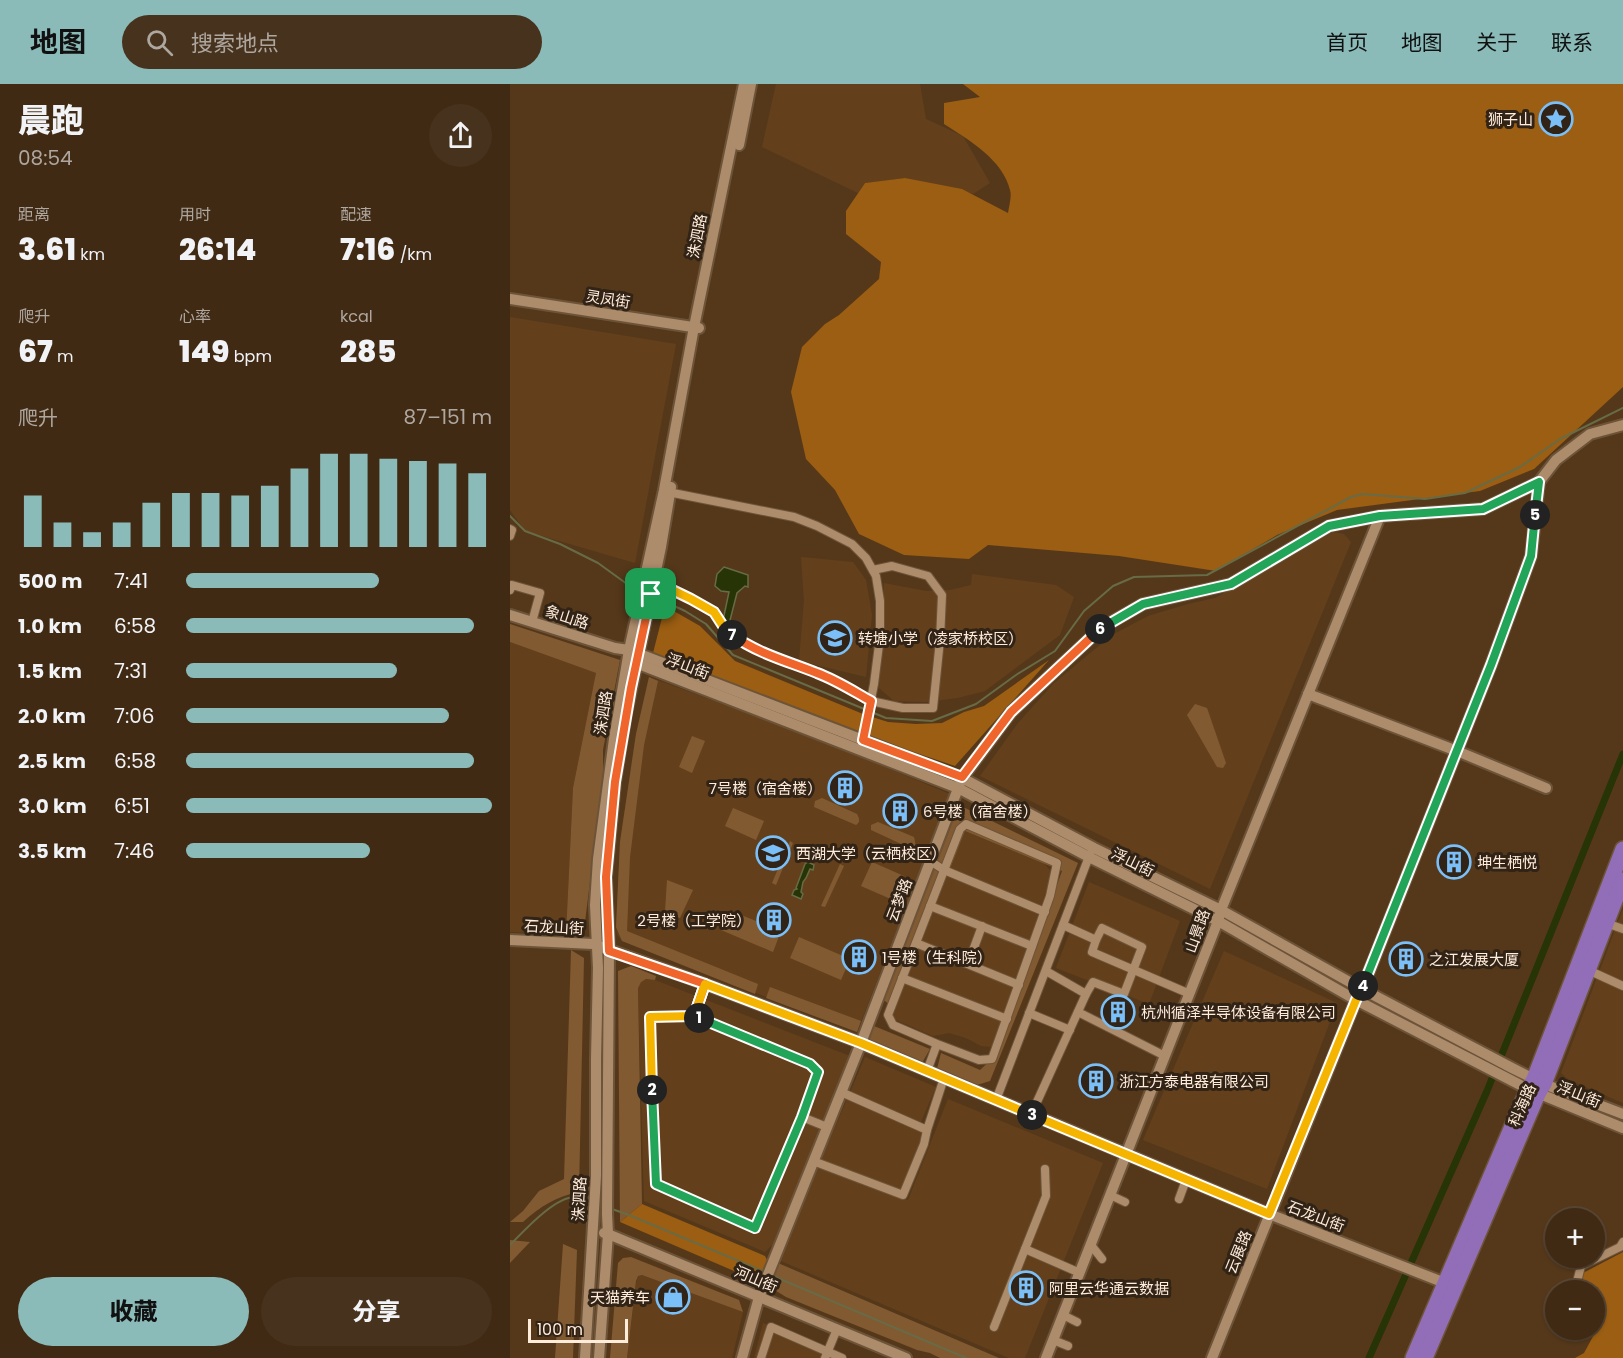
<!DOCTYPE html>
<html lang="zh">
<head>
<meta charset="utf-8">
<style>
  :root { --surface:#402a14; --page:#47321d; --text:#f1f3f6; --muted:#aea7a0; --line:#594634; --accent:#8bbbb9 }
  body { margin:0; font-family:Poppins,"Noto Sans SC",sans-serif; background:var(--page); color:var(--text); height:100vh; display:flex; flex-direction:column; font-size:22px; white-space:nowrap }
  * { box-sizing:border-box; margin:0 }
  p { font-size:20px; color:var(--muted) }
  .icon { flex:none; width:33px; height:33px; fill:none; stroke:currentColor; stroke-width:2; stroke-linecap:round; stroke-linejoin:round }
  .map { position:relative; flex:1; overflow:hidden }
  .drawer { display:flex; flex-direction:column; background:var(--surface); width:510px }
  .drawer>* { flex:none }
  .tools { position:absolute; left:1035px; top:1124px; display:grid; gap:12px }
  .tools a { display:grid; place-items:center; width:60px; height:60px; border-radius:50%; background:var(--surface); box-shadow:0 2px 4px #0004,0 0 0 2px var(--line); font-size:30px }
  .scale { position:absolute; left:18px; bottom:15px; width:100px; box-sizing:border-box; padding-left:6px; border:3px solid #ffecdb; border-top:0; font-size:16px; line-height:21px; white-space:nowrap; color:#ffecdb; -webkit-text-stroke:4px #312316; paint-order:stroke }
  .pin { position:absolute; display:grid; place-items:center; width:51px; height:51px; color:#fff; margin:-26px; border-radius:12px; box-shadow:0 3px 9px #0006 }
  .km { position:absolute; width:30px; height:30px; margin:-15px; border-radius:50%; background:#222; color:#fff; font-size:16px; line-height:30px; text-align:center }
  .round { display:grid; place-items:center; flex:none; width:63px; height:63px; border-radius:32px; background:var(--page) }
  .overview { display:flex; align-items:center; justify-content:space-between; height:102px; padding:0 18px }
  h1 { font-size:33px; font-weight:800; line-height:45px }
  .stats { display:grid; grid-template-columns:repeat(3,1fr); gap:9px; height:102px; padding:6px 18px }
  .stats div { display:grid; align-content:center }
  .stats b { font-size:30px; font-weight:800 }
  .stats small { font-size:16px; font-weight:400 }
  .stats p { font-size:16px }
  .chart { height:168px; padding:12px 18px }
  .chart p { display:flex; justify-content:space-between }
  .chart svg { width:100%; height:108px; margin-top:6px; stroke:var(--accent); stroke-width:6 }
  .cta { display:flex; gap:12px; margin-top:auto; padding:12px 18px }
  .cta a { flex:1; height:69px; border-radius:36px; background:var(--accent); color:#111; font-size:24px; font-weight:800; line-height:69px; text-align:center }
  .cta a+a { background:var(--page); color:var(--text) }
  ul { padding:0 18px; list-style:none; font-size:20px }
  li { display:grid; grid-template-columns:96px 72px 1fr; align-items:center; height:45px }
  li i { height:15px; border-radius:8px; background:var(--accent) }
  header { display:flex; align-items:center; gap:36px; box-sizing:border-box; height:84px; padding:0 30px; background:var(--accent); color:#111 }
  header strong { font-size:28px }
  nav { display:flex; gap:33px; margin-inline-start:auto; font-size:21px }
  .search { width:420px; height:54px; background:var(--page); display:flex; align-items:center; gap:15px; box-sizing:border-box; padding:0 21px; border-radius:33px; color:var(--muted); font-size:22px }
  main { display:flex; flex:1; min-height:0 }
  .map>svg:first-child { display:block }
</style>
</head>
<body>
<header>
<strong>地图</strong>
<div class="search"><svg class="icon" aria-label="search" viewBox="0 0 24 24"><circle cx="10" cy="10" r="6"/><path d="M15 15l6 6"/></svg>搜索地点</div>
<nav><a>首页</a><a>地图</a><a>关于</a><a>联系</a></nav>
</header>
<main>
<section class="drawer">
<div class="overview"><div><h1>晨跑</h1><p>08:54</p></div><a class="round"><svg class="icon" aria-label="share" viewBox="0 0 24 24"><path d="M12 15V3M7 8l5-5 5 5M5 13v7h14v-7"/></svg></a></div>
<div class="stats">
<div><p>距离</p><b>3.61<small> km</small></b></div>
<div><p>用时</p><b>26:14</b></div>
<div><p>配速</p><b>7:16<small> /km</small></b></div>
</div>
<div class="stats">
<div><p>爬升</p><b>67<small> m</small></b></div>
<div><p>心率</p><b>149<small> bpm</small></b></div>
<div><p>kcal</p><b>285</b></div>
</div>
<div class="chart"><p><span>爬升</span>87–151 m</p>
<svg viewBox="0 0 160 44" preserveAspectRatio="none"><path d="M5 44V23M15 44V34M25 44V38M35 44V34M45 44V26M55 44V22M65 44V22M75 44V23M85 44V19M95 44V12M105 44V6M115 44V6M125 44V8M135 44V9M145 44V10M155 44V14"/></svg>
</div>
<ul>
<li><b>500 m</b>7:41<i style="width:63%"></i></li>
<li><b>1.0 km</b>6:58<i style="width:94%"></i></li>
<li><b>1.5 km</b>7:31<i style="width:69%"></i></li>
<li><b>2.0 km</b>7:06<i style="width:86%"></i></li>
<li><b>2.5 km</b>6:58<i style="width:94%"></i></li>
<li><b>3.0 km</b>6:51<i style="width:100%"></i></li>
<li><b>3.5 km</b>7:46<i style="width:60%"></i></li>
</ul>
<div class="cta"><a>收藏</a><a>分享</a></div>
</section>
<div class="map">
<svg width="1113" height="1274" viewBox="0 0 1113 1274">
  <rect width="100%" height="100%" fill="#55381a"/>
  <!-- built -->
  <g fill="#63401b">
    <path d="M266 0H410L416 35 453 52 480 99 463 110 395 94 355 99 348 109 252 63Z"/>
    <path d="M0 233 166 260 125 479 15 447 0 426Z"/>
    <path d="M823 448 834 450 841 458 700 805 470 692 508 639 544 599 602 551 638 532 678 520 705 514Z"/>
    <path d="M291 473 343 478 356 496 362 531 356 593 289 577 294 517Z"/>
    <path d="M462 490 546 501 564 513 550 551 475 607 447 614 416 618 384 617 369 604 374 499 416 507 440 506 461 501Z"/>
    <path d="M0 558 86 589 63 704 56 850 0 848Z"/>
    <path d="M139 593 305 654 440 710 347 948 112 857 107 851 106 843 110 758 126 650Z"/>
    <path d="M455 747 534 779 542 789 484 963 471 962 456 954 439 949 423 952 386 936 382 929Z"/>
    <path d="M579 798 670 837 639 920 546 884Z"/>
    <path d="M1113 825V1019L1059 996 1051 989Z"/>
    <path d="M714 867 827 919 757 1105 633 1056Z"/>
    <path d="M136 895 145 896 340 972 266 1157 255 1168 134 1117 128 904 130 898Z"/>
    <path d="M355 973 426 1003 410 1040 414 1060 393 1111 311 1076Z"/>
    <path d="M438 1015 593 1079 515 1274H499L271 1177 309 1082 398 1116Z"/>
    <path d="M132 1191 233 1228 222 1274H117L126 1199 128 1192Z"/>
    <path d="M253 1239 335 1274H244Z"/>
  </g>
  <!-- green -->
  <g fill="#825a32">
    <path d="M0 540 110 576 93 666V693L74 846 56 850 63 704 86 589 0 558Z"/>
    <path d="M139 593 148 597 134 661 120 773 117 847 248 900 245 910 112 857 106 843 110 758 126 650Z"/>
    <path d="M685 620 697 624 716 679 713 684 707 683 677 631Z"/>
    <path d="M182 652 195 657 182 689 169 683Z"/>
    <path d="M312 714 347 730C349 734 351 738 346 741L304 723 305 717Z"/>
    <path d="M449 721 568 779 480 997 467 1001 427 985 431 969 470 986 485 972 552 787 455 747 384 925 374 916Z"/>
    <path d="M223 724 254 737 246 756 215 742Z"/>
    <path d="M368 738 404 753C405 758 407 762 402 765L361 746V741Z"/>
    <path d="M280 757 283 759 266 801 262 799Z"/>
    <path d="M362 778 394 792 383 816 351 802Z"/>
    <path d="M330 780 334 782 315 823 311 822Z"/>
    <path d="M157 796 183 806 170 834 155 828Z"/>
    <path d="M219 826 271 847 263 868 211 846Z"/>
    <path d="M289 853 340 875 331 896 280 874Z"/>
    <path d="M61 866 74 874 69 1108C45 1113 31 1122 13 1138H0L13 1127 29 1107 54 1095Z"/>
    <path d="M121 882 146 892 145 896 136 895 131 898 128 904 132 1120 110 1138 108 887Z"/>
    <path d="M260 903 351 937 347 948 256 914Z"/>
    <path d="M364 942 420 965 412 979 359 957Z"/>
    <path d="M0 1156 20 1158 0 1179Z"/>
    <path d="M53 1160 67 1166 63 1274H45Z"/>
    <path d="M121 1173 229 1216 233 1228 132 1191 128 1192 126 1197 117 1274H100L108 1179 113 1174Z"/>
    <path d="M268 1179 489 1274H430L420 1269 407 1266 276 1213 263 1205 261 1200Z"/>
  </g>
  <!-- forest -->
  <g fill="#9b5e12">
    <path d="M453 0H1113V303L1024 385 970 407 827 426 767 451 706 487 609 472 478 461 459 475 394 471 349 450 325 406 296 375 281 308 292 263 315 240 329 231 369 195 371 178 336 150V127L355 99 395 94 452 105 498 129C499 122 502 112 500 106 493 76 459 56 434 40V19L470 13Z"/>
    <path d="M155 522 190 542 225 577 353 630 378 638 406 640 432 639 454 628 474 622 539 576 445 682 359 653 143 569Z"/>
    <path d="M132 1120 255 1172 257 1176 252 1191 246 1195 238 1193 110 1138Z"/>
    <path d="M1113 1168V1274H1065L1074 1269 1086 1247 1084 1242V1206H1073V1189Z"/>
  </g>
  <!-- water -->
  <g fill="#263406" stroke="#676b46" stroke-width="1.5">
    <path d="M214 483 238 491V503L235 502 227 509 217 548 212 541 219 508 211 507 205 502 207 490Z"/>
    <path d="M298 778 304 781 303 786 300 785 296 794 293 798 291 808 293 810 291 815 282 811 284 806 287 805 286 804 295 780Z"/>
  </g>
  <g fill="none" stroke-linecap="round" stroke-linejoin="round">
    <!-- stream -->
    <g stroke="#676b46" stroke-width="2">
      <path d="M0 432 15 447 50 460 88 479 117 500 129 506"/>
      <path d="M145 513 175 527 196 540 223 571 376 634 422 637 466 620 506 591 545 567 574 527 603 502 624 493 697 491 841 413 853 410 915 415 955 409 1010 383 1050 355 1113 324"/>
      <path d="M102 1125 119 1131 255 1188"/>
      <path d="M0 1161C14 1147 45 1112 66 1113 70 1113 75 1116 80 1118"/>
      <path d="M263 1192 456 1274"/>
    </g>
    <!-- canal -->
    <path stroke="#263406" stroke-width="7" d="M859 1274 977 1007 1113 670"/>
    <!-- street casing -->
    <g stroke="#6d5439" stroke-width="10">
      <g id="street">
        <path d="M158 408 284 433 307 442 342 460 356 474 366 492 370 517V553L364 600 353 656"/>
        <path d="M0 445 2 446 0 452"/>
        <path d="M144 497 181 515 204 528 217 548 239 563 309 589 337 603 361 617 393 624H423L430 556 432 511 418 492 382 482 363 486"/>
        <path d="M0 506 2 501 30 509 22 538"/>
        <path d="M420 777 434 786 535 828"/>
        <path d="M420 822 522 862"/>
        <path d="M1096 839 1113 845"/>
        <path d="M553 841 586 856 582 868 680 910"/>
        <path d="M406 859 509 901"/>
        <path d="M458 880 472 842"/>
        <path d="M1078 886 1113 902"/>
        <path d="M536 887 576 910"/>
        <path d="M392 894 497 935"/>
        <path d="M568 928 655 972"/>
        <path d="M519 929 560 946"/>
        <path d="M163 932H184L300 980 308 988 292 1033 245 1144 146 1100 140 933Z"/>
        <path d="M184 932 195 900"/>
        <path d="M417 987 427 960 383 941 378 931 450 745 456 740 547 779 540 812 482 975 469 976 427 960"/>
        <path d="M331 1008 417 1046 434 994"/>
        <path d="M486 1016 580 770"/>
        <path d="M521 1031 576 910 583 898 614 910 632 863 592 844 586 856"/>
        <path d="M292 1033 317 1043"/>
        <path d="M303 1077 393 1111 414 1060 417 1046"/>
        <path d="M535 1085 536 1112 515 1165 570 1189"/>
        <path d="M600 1111 615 1118"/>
        <path d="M669 1115 676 1096"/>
        <path d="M581 1161 592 1175"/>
        <path d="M1065 1206 1071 1182 1110 1163 1113 1158"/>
        <path d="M553 1231 567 1238"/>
        <path d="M484 1243 515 1165"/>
        <path d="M543 1256 558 1262"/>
        <path d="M251 1274 261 1243 332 1274"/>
        <path d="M315 1274 327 1245"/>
      </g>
    </g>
    <!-- secondary casing -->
    <g stroke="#6d5439" stroke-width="14">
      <g id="secondary">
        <path d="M229 61 241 0"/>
        <path d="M0 215 189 244"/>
        <path d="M0 531 105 564 119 566 452 694 584 764 711 826 852 905 1002 984 1034 1000 1113 1030"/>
        <path d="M120 575 126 579 448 704 579 773 708 837 846 916 1018 1005 1113 1044"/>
        <path d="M798 610 947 667 1036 704"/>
        <path d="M0 856 83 860 195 900 351 959 759 1130 935 1199"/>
        <path d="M94 1149 98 1150 396 1274"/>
        <path d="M75 1274 86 1092V975L88 884 85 821 88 775 104 655 119 566 154 406 184 243 234 0"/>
        <path d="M89 1274 98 1150 97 1130 99 866 96 793 105 698 116 630 151 463 161 403"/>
        <path d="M232 1274 249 1213 351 959 452 694 501 628 591 544 633 520 721 500 819 442 870 432 973 425 1029 398 1046 376 1080 350 1113 341"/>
        <path d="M536 1274 708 837 711 826 870 432"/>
        <path d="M702 1274 846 916 852 905 981 581 1021 472 1029 398"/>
      </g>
    </g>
    <!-- highway casing -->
    <g stroke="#6d5439" stroke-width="18">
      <g id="highway">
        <path d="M903 1274 1018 1005 1024 995 1113 765"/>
        <path d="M915 1274 1028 1010 1034 1000 1113 796"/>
      </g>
    </g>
    <!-- street -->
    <use href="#street" stroke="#ad8c6c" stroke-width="8"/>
    <!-- secondary -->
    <use href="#secondary" stroke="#ad8c6c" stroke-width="10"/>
    <!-- highway -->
    <use href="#highway" stroke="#916eb7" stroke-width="15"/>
  </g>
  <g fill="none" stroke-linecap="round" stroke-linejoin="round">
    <!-- split-1 casing -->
    <g stroke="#fff" stroke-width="12">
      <path id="split-1" d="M141 510 121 604 105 698 96 793 99 867 195 900 184 932 189 934"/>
    </g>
    <!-- split-2 casing -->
    <g stroke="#fff" stroke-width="12">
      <path id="split-2" d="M142 1006 146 1100 245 1144 292 1033 308 988 300 980 189 934"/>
    </g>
    <!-- split-3 casing -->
    <g stroke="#fff" stroke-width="12">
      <path id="split-3" d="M142 1006 140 933 184 932 195 900 351 959 522 1031"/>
    </g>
    <!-- split-4 casing -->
    <g stroke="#fff" stroke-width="12">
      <path id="split-4" d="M522 1031 759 1130 846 916 853 902"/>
    </g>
    <!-- split-5 casing -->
    <g stroke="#fff" stroke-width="12">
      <path id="split-5" d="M853 902 981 581 1021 472 1025 431"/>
    </g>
    <!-- split-6 casing -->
    <g stroke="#fff" stroke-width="12">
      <path id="split-6" d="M590 545 633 520 721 500 819 442 870 432 973 425 1029 398 1025 431"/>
    </g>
    <!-- split-7 casing -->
    <g stroke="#fff" stroke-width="12">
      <path id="split-7" d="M222 551C249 570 277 577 307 589 326 596 343 607 361 617L353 656 452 693 501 628 590 545"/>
    </g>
    <!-- split-8 casing -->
    <g stroke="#fff" stroke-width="12">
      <path id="split-8" d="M141 510 144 497 181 515 204 528 217 548 222 551"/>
    </g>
    <!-- split-1 -->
    <use href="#split-1" stroke="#f0652b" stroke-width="8"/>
    <!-- split-2 -->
    <use href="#split-2" stroke="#22a559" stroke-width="8"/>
    <!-- split-3 -->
    <use href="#split-3" stroke="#f5b400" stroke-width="8"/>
    <!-- split-4 -->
    <use href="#split-4" stroke="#f5b400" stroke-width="8"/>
    <!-- split-5 -->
    <use href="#split-5" stroke="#22a559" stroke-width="8"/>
    <!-- split-6 -->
    <use href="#split-6" stroke="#22a559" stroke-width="8"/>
    <!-- split-7 -->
    <use href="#split-7" stroke="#f0652b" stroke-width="8"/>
    <!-- split-8 -->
    <use href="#split-8" stroke="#f5b400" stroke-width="8"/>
  </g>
  <!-- icons -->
  <defs>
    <g id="sight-ring" transform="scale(1.725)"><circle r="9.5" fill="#312316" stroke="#7abff8" stroke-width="1.5"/><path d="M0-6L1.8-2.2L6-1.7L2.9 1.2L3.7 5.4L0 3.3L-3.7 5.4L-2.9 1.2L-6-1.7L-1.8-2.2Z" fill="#7abff8"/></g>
    <g id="school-ring" transform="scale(1.725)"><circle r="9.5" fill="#312316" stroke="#7abff8" stroke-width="1.5"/><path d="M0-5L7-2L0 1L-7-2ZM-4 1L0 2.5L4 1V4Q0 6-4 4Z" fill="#7abff8"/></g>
    <g id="building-ring" transform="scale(1.725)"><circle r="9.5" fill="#312316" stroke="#7abff8" stroke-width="1.5"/><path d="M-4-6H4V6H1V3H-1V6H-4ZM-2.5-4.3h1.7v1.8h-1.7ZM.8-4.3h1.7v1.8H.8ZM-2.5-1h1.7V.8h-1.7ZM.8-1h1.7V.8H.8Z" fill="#7abff8"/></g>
    <g id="university-ring" transform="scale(1.725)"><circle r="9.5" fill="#312316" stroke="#7abff8" stroke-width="1.5"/><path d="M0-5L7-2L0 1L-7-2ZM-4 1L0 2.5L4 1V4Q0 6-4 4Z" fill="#7abff8"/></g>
    <g id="shop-ring" transform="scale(1.725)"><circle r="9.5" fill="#312316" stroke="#7abff8" stroke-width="1.5"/><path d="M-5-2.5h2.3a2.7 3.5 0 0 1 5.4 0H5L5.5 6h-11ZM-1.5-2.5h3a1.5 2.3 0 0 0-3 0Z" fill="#7abff8"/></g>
  </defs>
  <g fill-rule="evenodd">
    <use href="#sight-ring" x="1046" y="35"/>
    <use href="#school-ring" x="325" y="554"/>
    <use href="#building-ring" x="335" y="704"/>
    <use href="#building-ring" x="390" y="727"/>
    <use href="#university-ring" x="263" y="769"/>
    <use href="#building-ring" x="944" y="778"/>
    <use href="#building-ring" x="264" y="836"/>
    <use href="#building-ring" x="349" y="873"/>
    <use href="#building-ring" x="896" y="875"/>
    <use href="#building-ring" x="608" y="928"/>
    <use href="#building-ring" x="586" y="997"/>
    <use href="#building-ring" x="516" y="1204"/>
    <use href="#shop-ring" x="163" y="1213"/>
  </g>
  <g text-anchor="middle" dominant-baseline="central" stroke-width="6" stroke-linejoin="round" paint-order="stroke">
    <!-- poi labels -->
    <g font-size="15" fill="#ffecdb" stroke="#312316" text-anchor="start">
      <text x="1023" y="35" text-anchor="end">狮子山</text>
      <text x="348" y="554">转塘小学（凌家桥校区）</text>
      <text x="312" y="704" text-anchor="end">7号楼（宿舍楼）</text>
      <text x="413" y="727">6号楼（宿舍楼）</text>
      <text x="286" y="769">西湖大学（云栖校区）</text>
      <text x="967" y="778">坤生栖悦</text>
      <text x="241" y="836" text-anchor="end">2号楼（工学院）</text>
      <text x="372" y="873">1号楼（生科院）</text>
      <text x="919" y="875">之江发展大厦</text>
      <text x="631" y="928">杭州循泽半导体设备有限公司</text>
      <text x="609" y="997">浙江方泰电器有限公司</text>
      <text x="539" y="1204">阿里云华通云数据</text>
      <text x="140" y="1213" text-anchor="end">天猫养车</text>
    </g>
    <!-- street labels -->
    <g font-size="15" fill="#ffecdb" stroke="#312316">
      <text transform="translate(187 152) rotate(-79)">洙泗路</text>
      <text transform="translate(98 215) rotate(9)">灵凤街</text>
      <text transform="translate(57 533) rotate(18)">象山路</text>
      <text transform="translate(178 582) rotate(21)">浮山街</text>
      <text transform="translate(93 629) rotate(-81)">洙泗路</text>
      <text transform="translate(623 778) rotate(26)">浮山街</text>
      <text transform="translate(389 816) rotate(-69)">云梦路</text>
      <text transform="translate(44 843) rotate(3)">石龙山街</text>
      <text transform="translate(687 847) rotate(-70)">山景路</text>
      <text transform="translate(1069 1010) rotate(22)">浮山街</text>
      <text transform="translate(1012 1021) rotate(-66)">科海路</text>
      <text transform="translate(69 1115) rotate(-87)">洙泗路</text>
      <text transform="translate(806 1132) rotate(21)">石龙山街</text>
      <text transform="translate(728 1168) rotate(-68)">云展路</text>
      <text transform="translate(246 1195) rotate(23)">河山街</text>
    </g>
  </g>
</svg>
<div class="tools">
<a>+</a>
<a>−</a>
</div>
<div class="scale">100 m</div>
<div class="pin" style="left:141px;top:510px;background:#1e9e55"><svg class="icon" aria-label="arrive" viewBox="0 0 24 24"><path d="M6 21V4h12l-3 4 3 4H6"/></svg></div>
<b class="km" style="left:189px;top:934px">1</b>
<b class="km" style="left:142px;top:1006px">2</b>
<b class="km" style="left:522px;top:1031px">3</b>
<b class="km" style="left:853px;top:902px">4</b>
<b class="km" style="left:1025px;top:431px">5</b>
<b class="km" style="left:590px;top:545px">6</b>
<b class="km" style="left:222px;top:551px">7</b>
</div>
</main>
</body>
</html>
